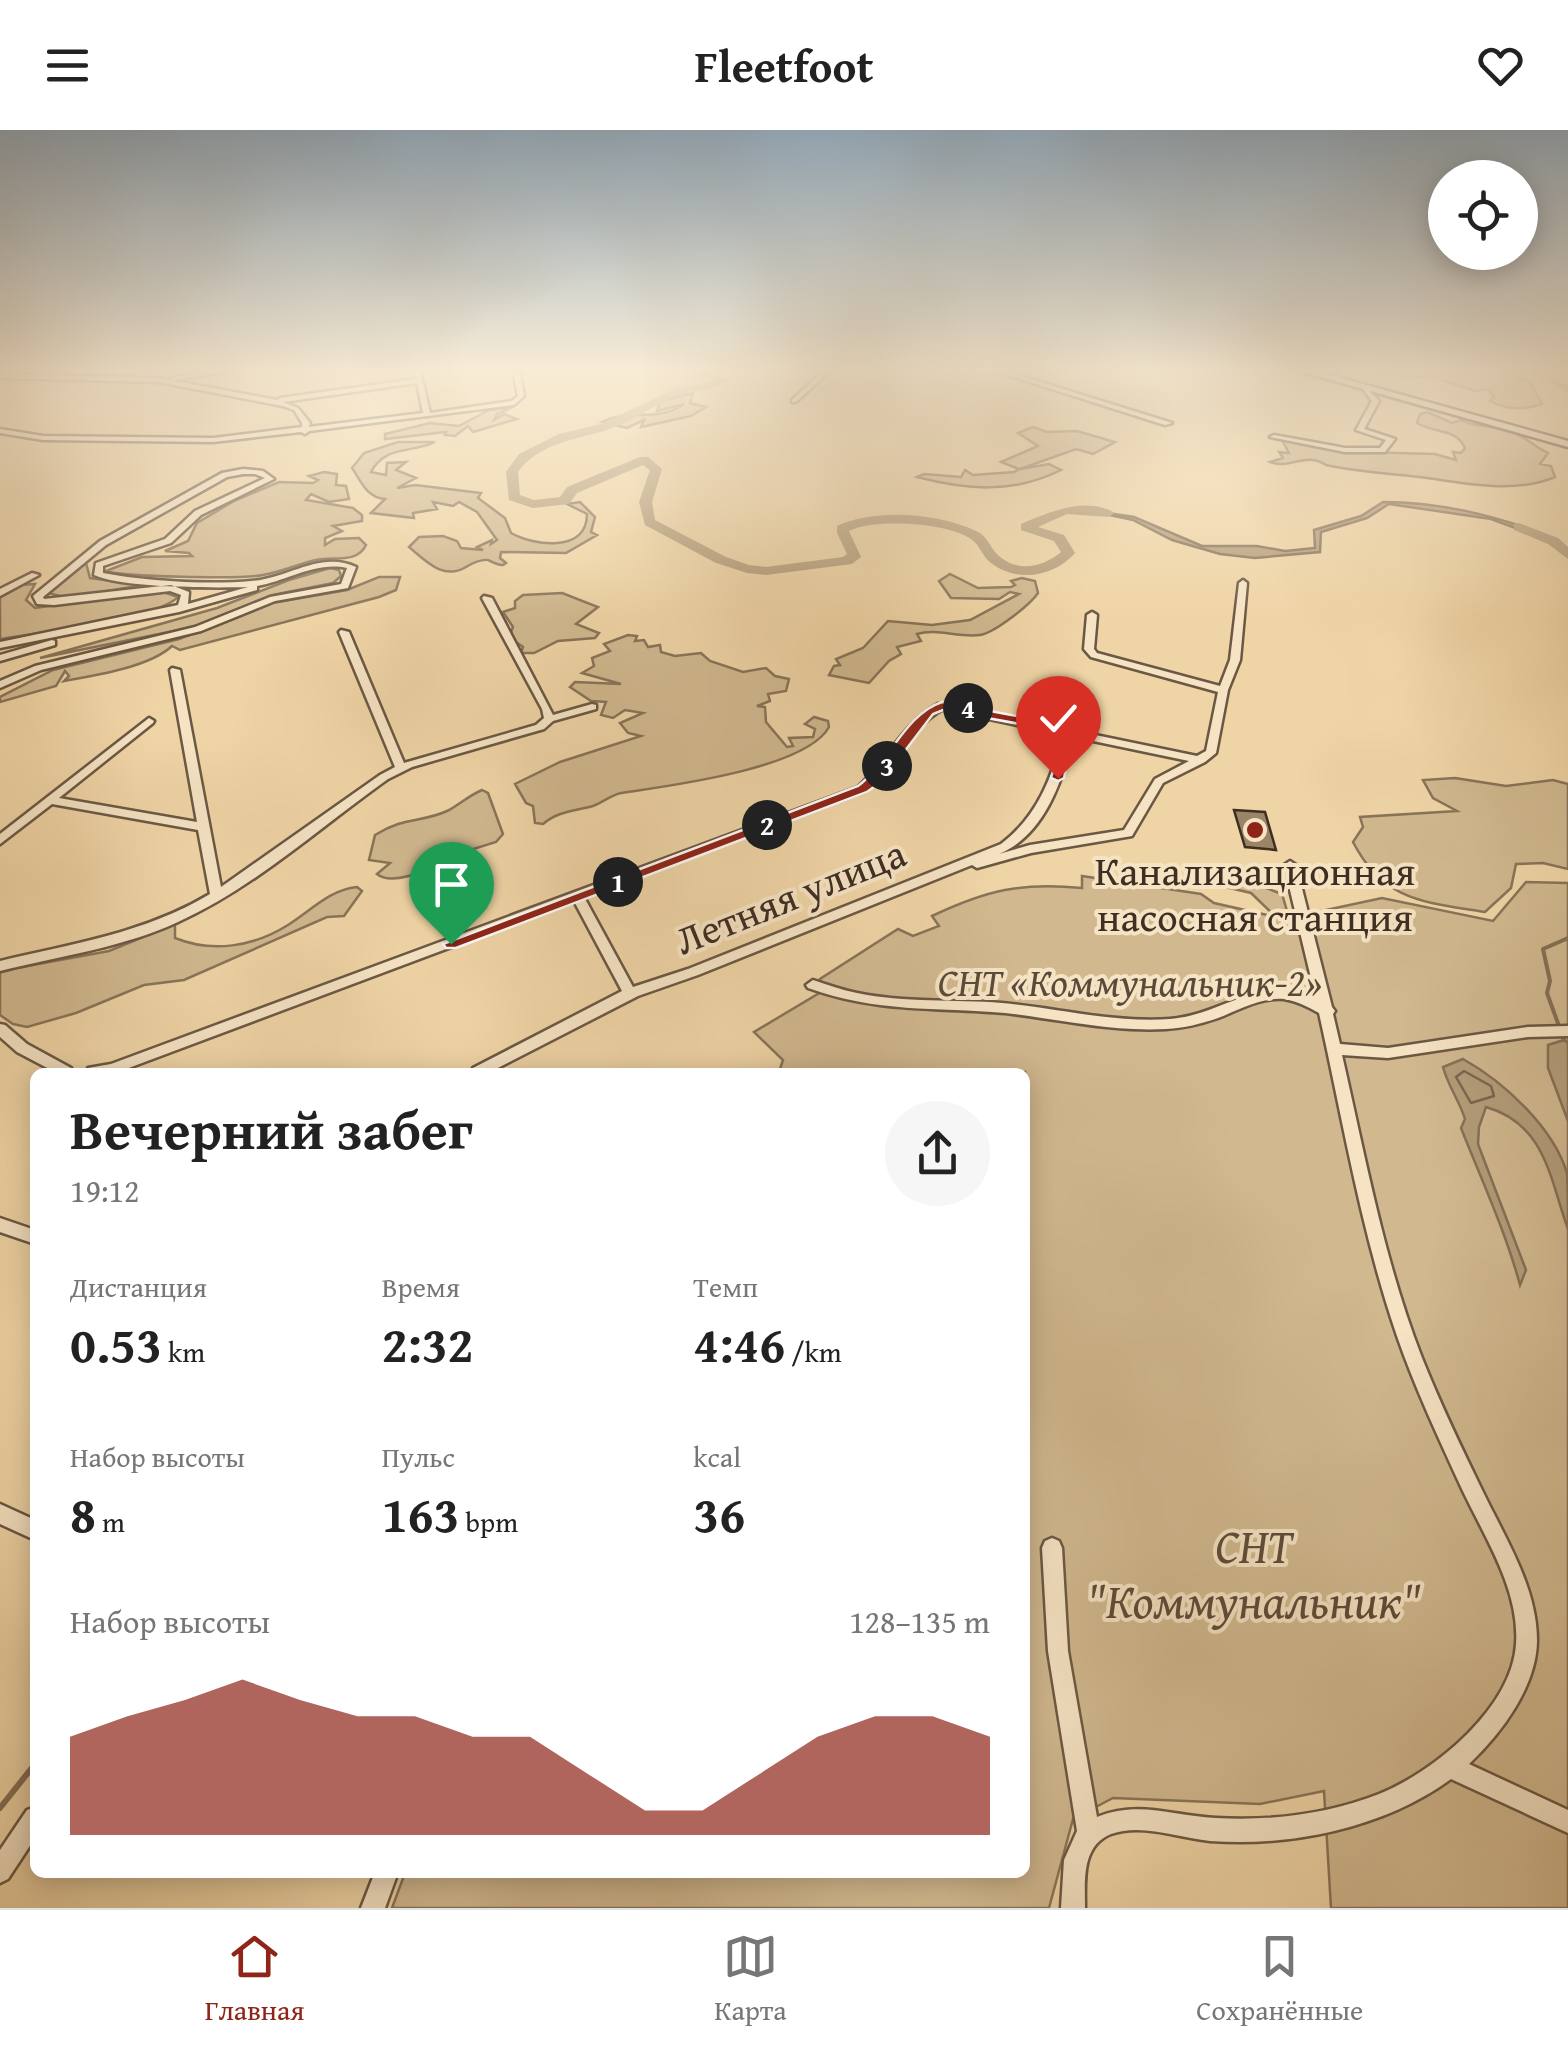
<!DOCTYPE html>
<html lang="ru">
<head>
<meta charset="utf-8">
<style>
  :root { --surface:#fff; --page:#f6f6f6; --text:#222; --muted:#767676; --line:#e0e0e0; --accent:#8f2418 }
  body { margin:0; font-family:"Gentium Book Plus",serif; background:var(--page); color:var(--text); height:100vh; display:flex; flex-direction:column; font-size:38px; white-space:nowrap }
  * { box-sizing:border-box; margin:0 }
  p { font-size:32px; color:var(--muted) }
  .icon { flex:none; width:55px; height:55px; fill:none; stroke:currentColor; stroke-width:2; stroke-linecap:round; stroke-linejoin:round }
  .map { position:relative; flex:1; overflow:hidden }
  .panel { position:absolute; left:30px; top:938px; width:1000px; height:810px; display:flex; flex-direction:column; background:var(--surface); border-radius:15px; box-shadow:0 5px 25px #0003 }
  .panel>* { flex:none }
  .fabs { position:absolute; left:1428px; top:30px; display:grid; gap:20px }
  .fabs a { display:grid; place-items:center; width:110px; height:110px; border-radius:50%; background:var(--surface); box-shadow:0 5px 25px #0003; font-size:50px }
  .pin { position:absolute; display:grid; place-items:center; width:85px; height:85px; color:#fff; margin:-102px -42px; border-radius:50% 50% 50% 0; rotate:-45deg; box-shadow:0 0 10px #0007 }
  .pin .icon { rotate:45deg }
  .km { position:absolute; width:50px; height:50px; margin:-25px; border-radius:50%; background:#222; color:#fff; font-size:28px; line-height:50px; text-align:center }
  .round { display:grid; place-items:center; flex:none; width:105px; height:105px; border-radius:52px; background:var(--page) }
  .headline { display:flex; align-items:center; justify-content:space-between; height:170px; padding:0 40px }
  h1 { font-size:55px; font-weight:700; line-height:75px }
  .metrics { display:grid; grid-template-columns:repeat(3,1fr); gap:15px; height:170px; padding:10px 40px }
  .metrics div { display:grid; align-content:center }
  .metrics b { font-size:50px; font-weight:700 }
  .metrics small { font-size:28px; font-weight:400 }
  .metrics p { font-size:28px }
  .chart { height:280px; padding:20px 40px }
  .chart p { display:flex; justify-content:space-between }
  .chart svg { width:100%; height:180px; margin-top:10px; fill:var(--accent); opacity:.7 }
  header { display:flex; justify-content:space-between; align-items:center; height:130px; padding:0 40px; background:var(--surface); font-size:45px; font-weight:700 }
  .dock { display:flex; justify-content:space-around; align-items:center; height:140px; border-top:2px solid var(--line); background:var(--surface); font-size:28px; color:var(--muted) }
  .dock a { display:grid; justify-items:center; gap:5px }
  .dock .active { color:var(--accent) }
  .map>svg:first-child { display:block }
</style>
</head>
<body>
<header><svg class="icon" aria-label="menu" viewBox="0 0 24 24"><path d="M4 6h16M4 12h16M4 18h16"/></svg>Fleetfoot<svg class="icon" aria-label="heart" viewBox="0 0 24 24"><path d="M12 20l-8-8c-3-5 5-10 8-4 3-6 11-1 8 4z"/></svg></header>
<div class="map">
<svg width="1568" height="1778" viewBox="0 0 1568 1778">
  <rect width="100%" height="100%" fill="#efd4a5"/>
  <filter id="stains"><feTurbulence type="fractalNoise" baseFrequency=".002" numOctaves="4"/><feColorMatrix values="0 0 0 0 .2 0 0 0 0 .09 0 0 0 0 .02 0 0 0 .5 -.17"/></filter>
  <radialGradient id="worn" r=".72"><stop offset=".6" stop-color="#630" stop-opacity="0"/><stop offset="1" stop-color="#630" stop-opacity=".3"/></radialGradient>
  <!-- green -->
  <g fill="#d1b88f" stroke="#887459" stroke-width="2.5">
    <path d="M1502 240 1531 253 1542 274C1525 280 1507 280 1490 271L1494 267 1487 259 1475 261 1432 247 1399 246 1402 241Z"/>
    <path d="M693 263 690 273 706 277 691 286 641 297 644 290 627 298 602 292C629 278 657 293 684 274L657 281 660 271Z"/>
    <path d="M513 277 497 284 494 290 504 284 517 289 473 302 468 296 455 306 445 305 446 302 385 309V304L430 293 459 296 489 280Z"/>
    <path d="M1427 282 1452 293 1461 290C1476 299 1497 294 1515 303 1526 308 1537 318 1548 323L1540 334 1551 336 1555 347C1513 365 1462 352 1419 347 1388 343 1357 342 1326 335 1306 321 1290 340 1270 332L1283 328 1279 322 1289 323 1282 310 1287 309 1361 322 1435 324 1456 330 1453 322 1461 323 1465 318C1456 298 1436 304 1417 293L1420 284Z"/>
    <path d="M1033 297 1047 302 1077 301 1115 312 1093 324 1076 319 1020 339 1049 334 1061 340C1013 364 967 360 917 347L924 344 961 347 965 340 973 345 1014 342 1019 339 1001 332 1038 316 1018 303Z"/>
    <path d="M398 312H435C413 323 385 315 371 342L386 345 387 333 406 332 396 340 416 348 397 358 415 355 481 363 478 368 505 388 511 403C534 416 587 423 587 384L567 374 580 372 595 387 591 402 597 405 566 423 501 422 500 428 506 433 503 435C497 435 493 432 488 430 480 429 471 434 466 437 443 451 425 430 409 417L419 407 443 406 457 411 461 418 483 420 477 417 492 410 491 414 497 410 477 382 459 372 453 376 433 372 437 379 413 383 414 388 371 383 385 369C366 368 360 349 352 338L364 323Z"/>
    <path d="M324 342 337 344 336 355 346 356 349 369 329 372 311 364 306 370 353 378 362 385V391L333 396 342 401 325 408V415L335 409 359 408 366 415C357 434 334 426 316 430 298 434 282 442 263 445 243 449 121 447 106 441L142 427 192 426 189 423 165 421 188 411 197 393 234 371 279 352 313 353 318 350 309 346Z"/>
    <path d="M86 433 90 448 142 455 68 468 48 463Z"/>
    <path d="M330 438 339 440 341 446 333 453 273 465 194 497 40 528 217 478 289 450Z"/>
    <path d="M950 444 978 458 1011 457 1015 455 1011 451 1022 448 1035 451 1038 463C1030 475 994 503 980 505 959 508 937 498 917 504L921 511 897 517 901 524 889 531 869 553 829 545 834 536 840 535 836 529 863 518 888 491 932 495 970 490 1019 464 1010 462 999 469 951 468 939 451Z"/>
    <path d="M379 447H400L396 460 379 467 180 520 172 516C150 537 93 546 64 551L69 546 65 541 56 556 0 572V567L53 540 179 509 272 473 347 460Z"/>
    <path d="M35 454 26 470 35 478 160 461 178 467C157 489 35 503 0 509V466L20 455Z"/>
    <path d="M562 463 598 477 576 494 599 503 595 508 558 511 534 523H521L523 517 509 507 513 497 503 482 515 478V471L523 465Z"/>
    <path d="M628 505 637 506 635 511 644 510 648 517 660 515 661 522 675 526 701 523 710 531 743 542 766 538 775 546 789 549 786 561 768 564 770 571 757 576 765 577 766 592 787 617 793 616 789 608 813 607 815 599 805 594 814 587 828 591 829 597C806 639 667 656 621 663 611 665 602 673 593 676 575 681 558 681 543 694L535 693 533 676 526 673 515 654 560 632 641 606 628 603 620 593 643 583 625 580 613 588 601 585 606 572 591 571 570 557 575 552 621 554 582 543 594 536 592 528 610 521 604 514Z"/>
    <path d="M1455 648 1506 656 1553 650 1568 654V739L1543 733 1516 734 1511 758 1485 782C1425 772 1384 772 1353 712L1363 697 1360 687 1457 681 1433 668 1423 650Z"/>
    <path d="M482 660 488 663 503 704 496 712 438 730C428 743 390 755 377 744L390 733 369 730 375 705C405 686 421 693 447 681 456 677 468 666 482 660Z"/>
    <path d="M1082 746 1201 764 1214 773 1276 787 1251 763 1221 756 1247 751 1282 764 1287 781 1279 788 1284 789 1382 768 1493 791 1526 752 1568 753V1778H1331L1324 1661 1260 1674 1113 1668 1073 1689 1049 1778H392L405 1743 1025 1742V942H779L783 930 754 902 821 862 820 849 898 799 913 806 939 796 932 786C987 760 1021 752 1082 758Z"/>
    <path d="M357 757 362 761 344 786 327 787 184 850 144 855 76 883 27 897 13 894 0 885V841L109 821 175 794V808C212 823 253 817 288 795 312 780 329 760 357 757Z"/>
  </g>
  <!-- water -->
  <g fill="#b39c79" stroke="#857057" stroke-width="2.5">
    <path d="M1383 372C1438 372 1496 385 1547 406L1542 408 1491 389 1389 374 1367 388 1321 402 1320 422 1255 428 1220 424 1172 410 1133 390 1081 379 1134 387 1202 416H1257L1285 421 1315 418 1314 400 1361 386Z"/>
    <path d="M1564 910 1568 913V991L1548 938V915Z"/>
    <path d="M1463 929C1504 952 1553 997 1567 1043 1568 1059 1568 1082 1568 1099 1550 1050 1546 994 1486 977L1479 997 1478 1014 1526 1140 1520 1155C1505 1100 1482 1051 1461 998L1465 989C1459 970 1448 956 1443 937Z"/>
  </g>
  <g fill="none" stroke-linecap="round" stroke-linejoin="round">
    <!-- shore -->
    <path stroke="#79664e" stroke-width="2.5" d="M1464 941 1491 956 1494 966 1471 973 1456 947Z"/>
    <!-- stream-far1 -->
    <path stroke="#857057" stroke-width="4" d="M1564 910 1547 863 1550 851 1543 819 1568 808"/>
    <!-- stream -->
    <path stroke="#857057" stroke-width="6" d="M0 1678 35 1634"/>
    <!-- river -->
    <g fill="#b39c79" fill-rule="evenodd">
      <path d="M685 240H701L727 250C711 263 695 259 677 266 653 275 632 292 607 300 575 310 539 313 518 342L520 365 534 370 560 367 567 357 640 327H648L662 339 652 372 655 390 726 427 749 435 766 437 843 427 847 424 837 403V396C875 378 938 383 976 401 988 406 989 416 997 424 1016 443 1042 438 1061 422L1054 411 1021 400V394C1049 382 1086 366 1115 383L1108 387 1067 384 1038 397 1064 405 1075 423C1054 447 1017 453 991 433 982 426 980 415 971 409 948 393 875 388 849 401L861 427 852 434 766 445 747 443 716 433 645 395 639 372 650 340 643 335 577 363 569 374 533 378 509 370 506 342 519 324 559 304 601 294 674 259 713 251Z"/>
      <path d="M1531 240H1543L1568 255V263Z"/>
      <path d="M1519 393 1558 408 1568 417V429L1548 414 1514 400V394Z"/>
    </g>
  </g>
  <!-- building -->
  <path fill="#9b8567" stroke="#3f2f23" stroke-width="2.5" d="M1234 680 1265 682 1276 720 1245 717Z"/>
  <g fill="none" stroke-linecap="round" stroke-linejoin="round">
    <!-- street casing -->
    <g stroke="#6b5844" stroke-width="5">
      <g id="street">
        <path d="M217 240H235L173 250 170 248Z"/>
        <path d="M414 240H420L430 283 512 271 518 266 513 240H519L524 266 514 275 309 301 305 304 301 302 213 312 43 310 0 303V299L43 306 213 308 302 297V293L294 280 283 276 158 252 0 248V244L158 248 277 270 280 268 416 249ZM417 253 423 283 309 297 310 293 298 278 283 272Z"/>
        <path d="M824 240H831L796 272H792V270Z"/>
        <path d="M992 240H1002L1172 293 1165 295Z"/>
        <path d="M1365 256 1379 271 1364 299 1395 309 1385 322H1345L1270 307 1274 305 1345 318H1380L1386 310 1356 300 1372 271 1362 258Z"/>
        <path d="M243 339 263 341 274 349 201 385 171 413 103 436V443C144 451 209 455 251 451 287 449 321 420 356 437L348 458 275 471 201 501 41 540 0 558V551L35 536 195 497 270 467 341 454 347 438C316 431 287 451 257 456V460L179 482 0 518V512L178 475 181 465 170 461 54 475 37 474 33 466 100 411 222 343ZM243 344H255L265 348 195 381 165 409 96 433 94 445C123 458 212 458 248 457L188 474 189 462 171 455 44 469 43 467 106 415 227 347Z"/>
        <path d="M32 443 39 445 0 466V459Z"/>
        <path d="M1243 450 1247 453 1240 530 1228 560 1216 623 1205 632 1163 653 1132 706 1031 723 977 738 972 735 698 845 638 866 490 942H471L473 938 622 861 574 771 118 942H86L88 938 111 934 858 657C887 631 903 593 938 574L1067 599 1071 597 1076 601 1197 626 1206 621 1218 562 1091 527 1084 519 1087 485 1092 482 1097 485 1094 519 1097 523 1220 556 1230 530 1239 453ZM943 579 1064 605C1051 648 1038 686 1001 714L688 839 633 857 584 767 866 661C894 636 909 598 943 579ZM1074 607 1189 631 1155 649 1124 700 1030 715 999 724C1045 705 1062 650 1074 607Z"/>
        <path d="M484 466 492 468 553 585 592 574 596 575V579L553 591 544 599 412 637 388 649C319 698 255 757 178 792 122 818 59 826 0 841V831C72 814 145 803 210 764L198 700 52 674 0 714V704L149 588 154 591 153 593 59 668 197 692 170 540 172 538 180 540 221 757 380 645 395 637 339 502 341 500 349 502 404 633 536 595 544 588 542 579 482 468Z"/>
        <path d="M52 510 55 511V515L0 531V525Z"/>
        <path d="M1290 731 1296 735 1332 877 1335 881 1333 884 1340 914 1388 918 1528 897 1568 896V906L1528 907 1388 928 1342 925C1365 1026 1384 1131 1422 1228 1440 1273 1461 1317 1482 1360 1504 1406 1537 1457 1537 1510 1537 1556 1501 1604 1469 1634L1568 1680V1703L1451 1649C1384 1698 1291 1717 1210 1711 1179 1708 1142 1693 1111 1704 1081 1716 1085 1751 1085 1778H1061L1064 1730 1077 1701 1048 1521 1042 1418 1045 1411 1052 1408 1059 1411 1062 1418 1068 1521 1097 1687C1139 1670 1173 1686 1216 1688 1271 1691 1328 1684 1379 1664 1434 1642 1512 1578 1516 1514 1520 1460 1484 1406 1462 1359 1439 1309 1415 1258 1397 1206 1361 1101 1343 991 1319 883 1308 877 1297 871 1284 869 1260 867 1239 880 1218 888 1201 894 1184 898 1166 899 1112 902 1058 889 1005 883 935 877 877 883 808 858L806 855 813 850C828 855 842 860 857 863 905 873 954 869 1002 873 1057 878 1114 893 1170 889 1223 885 1261 842 1316 869L1284 735Z"/>
        <path d="M0 894 5 895 27 914 71 938 73 942H55L17 922 0 907Z"/>
        <path d="M0 1088 35 1100V1114L0 1102Z"/>
        <path d="M0 1374 35 1390V1410L0 1394Z"/>
        <path d="M35 1677V1708L8 1749 0 1753V1720L27 1680Z"/>
        <path d="M375 1742H398L385 1778H361Z"/>
      </g>
    </g>
    <!-- secondary casing -->
    <g stroke="#3f2f23" stroke-width="5">
      <path id="secondary" d="M1296 240H1312L1568 311V317Z"/>
    </g>
    <!-- street -->
    <use href="#street" fill="#f5e3c4" fill-rule="evenodd"/>
    <!-- secondary -->
    <use href="#secondary" fill="#f5e3c4" fill-rule="evenodd"/>
  </g>
  <!-- sky -->
  <linearGradient id="sky" x2="0" y2="1"><stop stop-color="#93aabc"/><stop offset="0.49" stop-color="#f8ecd6"/><stop offset="1" stop-color="#f8ecd6" stop-opacity="0"/></linearGradient>
  <rect width="1568" height="489" fill="url(#sky)"/>
  <!-- route -->
  <path fill="#8f2418" stroke="#fff" stroke-width="2.5" d="M942 572 1075 597 1064 648 1058 651 1051 648 1064 602 943 580 933 584 882 651 867 662 456 818H446L443 814 858 656C889 633 905 584 942 572Z"/>
  <!-- markers -->
  <circle fill="#8f2418" stroke="#f5e3c4" stroke-width="4" cx="1255" cy="700" r="10"/>
  <g text-anchor="middle" dominant-baseline="central" stroke-width="8" stroke-linejoin="round" paint-order="stroke">
    <!-- poi labels -->
    <g font-size="40" fill="#3f2f23" stroke="#f5e3c4">
      <text x="1255" y="740">Канализационная<tspan x="1255" dy="46">насосная станция</tspan></text>
    </g>
    <!-- street labels -->
    <g font-size="40" fill="#3f2f23" stroke="#f5e3c4">
      <text transform="translate(790 766) rotate(-22)">Летняя улица</text>
    </g>
    <!-- park labels -->
    <g font-size="40" font-style="italic" fill="#5c4a39" stroke="#f5e3c4">
      <text x="1130" y="851">СНТ «Коммунальник-2»</text>
    </g>
    <!-- near-park labels -->
    <g font-size="48" font-style="italic" fill="#5c4a39" stroke="#f5e3c4">
      <text x="1254" y="1415">СНТ<tspan x="1254" dy="55">"Коммунальник"</tspan></text>
    </g>
  </g>
  <rect width="100%" height="100%" filter="url(#stains)"/>
  <rect width="100%" height="100%" fill="url(#worn)"/>
</svg>
<div class="fabs">
<a><svg class="icon" aria-label="locate" viewBox="0 0 24 24"><circle cx="12" cy="12" r="6"/><path d="M12 2v4M12 18v4M2 12h4M18 12h4"/></svg></a>
</div>
<div class="pin" style="left:451px;top:814px;background:#1e9e55"><svg class="icon" aria-label="arrive" viewBox="0 0 24 24"><path d="M6 21V4h12l-3 4 3 4H6"/></svg></div>
<div class="pin" style="left:1058px;top:648px;background:#d93025"><svg class="icon" aria-label="check" viewBox="0 0 24 24"><path d="M5 12l5 5 9-10"/></svg></div>
<b class="km" style="left:618px;top:752px">1</b>
<b class="km" style="left:767px;top:695px">2</b>
<b class="km" style="left:887px;top:636px">3</b>
<b class="km" style="left:968px;top:578px">4</b>
<section class="panel">
<div class="headline"><div><h1>Вечерний забег</h1><p>19:12</p></div><a class="round"><svg class="icon" aria-label="share" viewBox="0 0 24 24"><path d="M12 15V3M7 8l5-5 5 5M5 13v7h14v-7"/></svg></a></div>
<div class="metrics">
<div><p>Дистанция</p><b>0.53<small> km</small></b></div>
<div><p>Время</p><b>2:32</b></div>
<div><p>Темп</p><b>4:46<small> /km</small></b></div>
</div>
<div class="metrics">
<div><p>Набор высоты</p><b>8<small> m</small></b></div>
<div><p>Пульс</p><b>163<small> bpm</small></b></div>
<div><p>kcal</p><b>36</b></div>
</div>
<div class="chart"><p><span>Набор высоты</span>128–135 m</p>
<svg viewBox="0 0 160 44" preserveAspectRatio="none"><path d="M0 44V20L10 15L20 11L30 6L40 11L50 15L60 15L70 20L80 20L90 29L100 38L110 38L120 29L130 20L140 15L150 15L160 20V44z"/></svg>
</div>
</section>
</div>
<nav class="dock">
<a class="active"><svg class="icon" aria-label="home" viewBox="0 0 24 24"><path d="M3 11l9-7 9 7M6 9v11h12V9"/></svg>Главная</a>
<a><svg class="icon" aria-label="map" viewBox="0 0 24 24"><path d="M3 6l6-2 6 2 6-2v14l-6 2-6-2-6 2zM9 4v14M15 6v14"/></svg>Карта</a>
<a><svg class="icon" aria-label="saved" viewBox="0 0 24 24"><path d="M7 4h10v16l-5-4-5 4z"/></svg>Сохранённые</a>
</nav>
</body>
</html>
